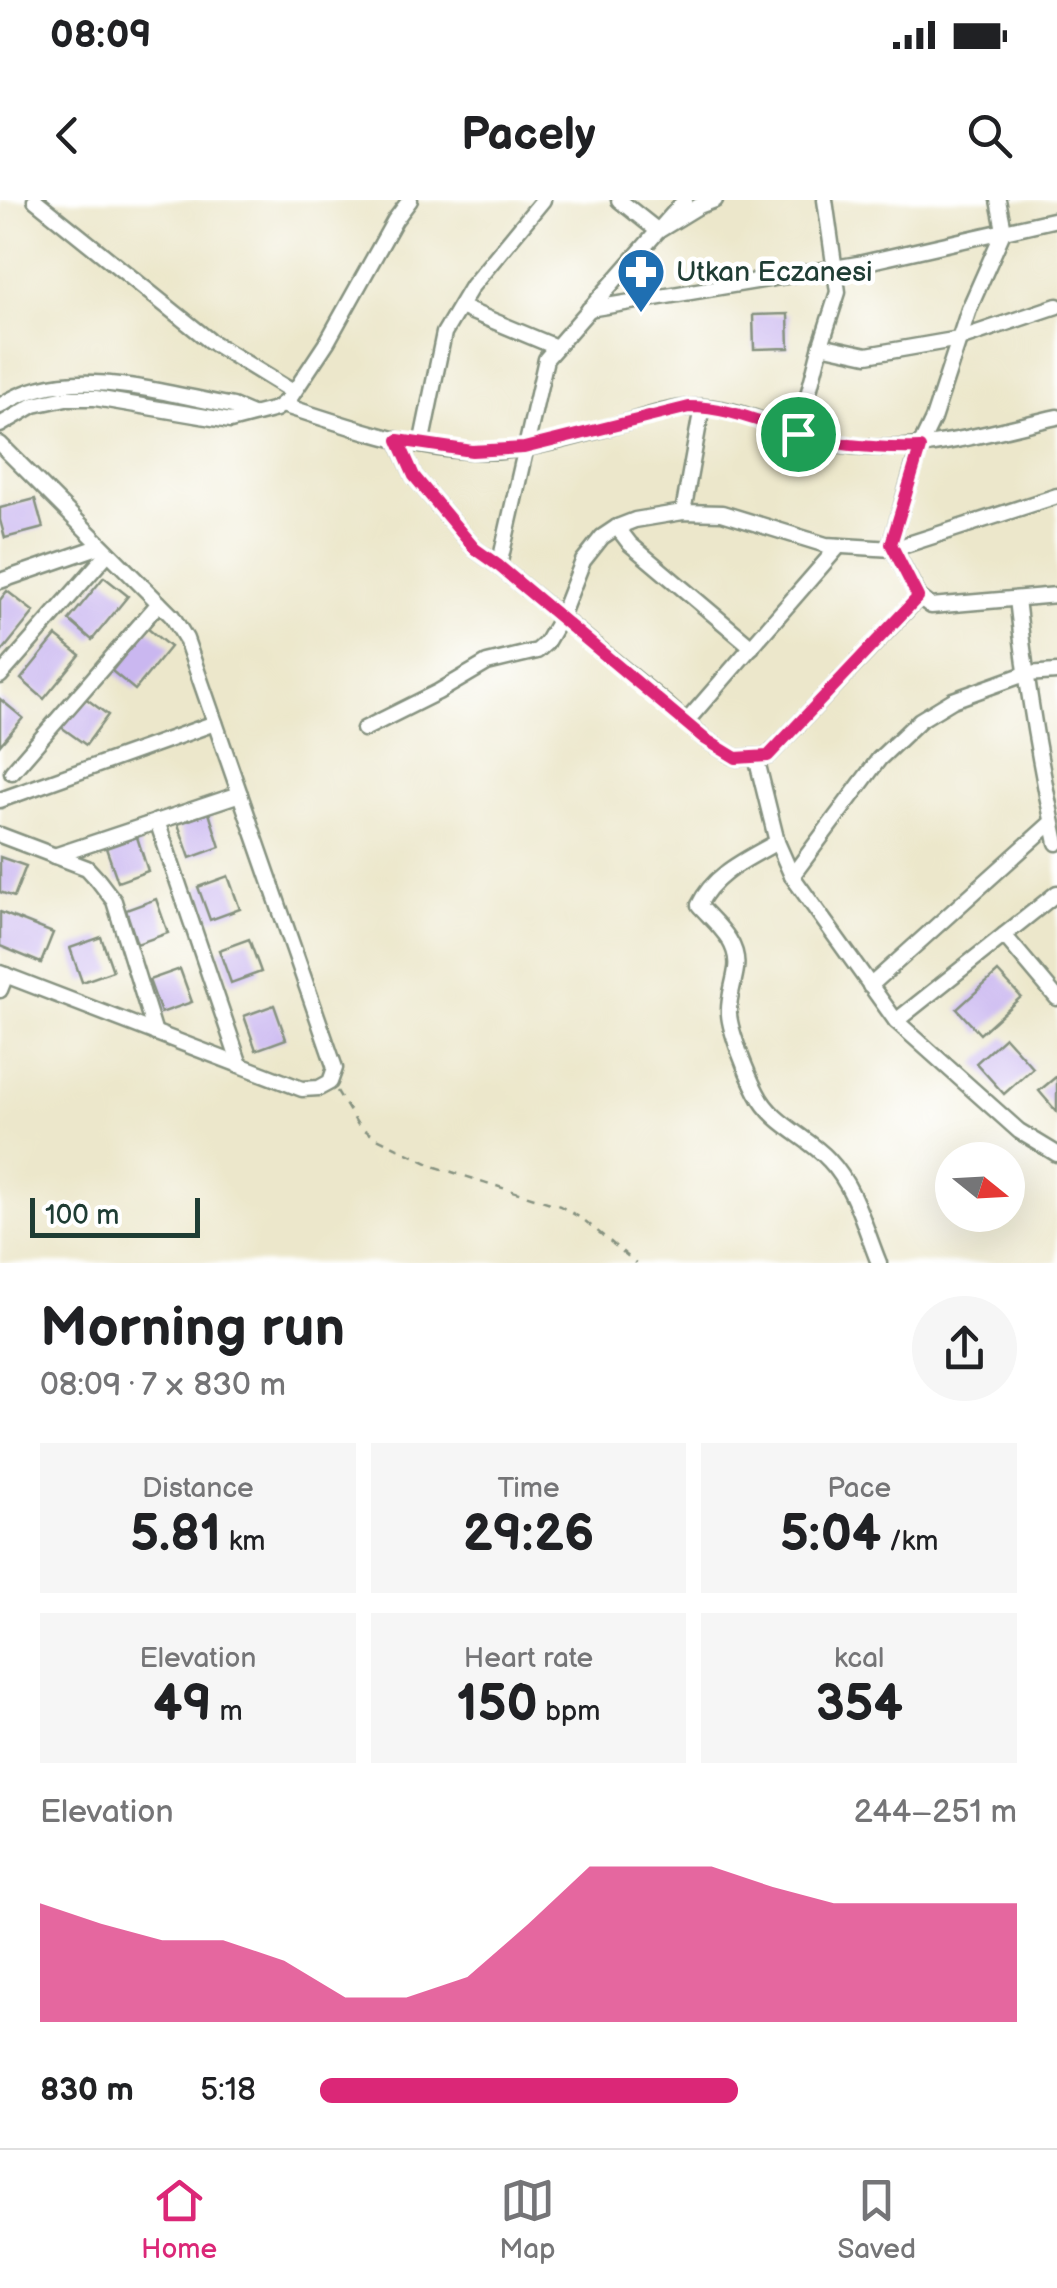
<!DOCTYPE html>
<html lang="en">
<head>
<meta charset="utf-8">
<style>
  :root { --surface:#fff; --page:#f6f6f6; --text:#202124; --muted:#757577; --line:#e0e0e0; --accent:#db2777 }
  body { margin:0; font-family:"Balsamiq Sans",sans-serif; background:var(--page); color:var(--text); height:100vh; display:flex; flex-direction:column; font-size:38px; white-space:nowrap }
  * { box-sizing:border-box; margin:0 }
  p { font-size:32px; color:var(--muted) }
  .icon { flex:none; width:55px; height:55px; fill:none; stroke:currentColor; stroke-width:2; stroke-linecap:round; stroke-linejoin:round }
  .map { position:relative; height:1063px; overflow:hidden }
  .drawer { display:flex; flex-direction:column; background:var(--surface); flex:1 }
  .drawer>* { flex:none }
  .needle { width:65px; rotate:108deg }
  .tools { position:absolute; left:935px; top:942px; display:grid; gap:20px }
  .tools a { display:grid; place-items:center; width:90px; height:90px; border-radius:50%; background:var(--surface); box-shadow:0 10px 40px #0002; font-size:50px }
  .scale { position:absolute; left:30px; bottom:25px; width:170px; box-sizing:border-box; padding-left:10px; border:5px solid #1f3d34; border-top:0; font-size:28px; line-height:35px; white-space:nowrap; color:#1f3d34; -webkit-text-stroke:8px #fff; paint-order:stroke }
  .pin { position:absolute; display:grid; place-items:center; width:85px; height:85px; color:#fff; margin:-42px; border:5px solid #fff; border-radius:50%; box-shadow:0 2px 10px #0007 }
  .round { display:grid; place-items:center; flex:none; width:105px; height:105px; border-radius:52px; background:var(--page) }
  .head { display:flex; align-items:center; justify-content:space-between; height:170px; padding:0 40px }
  h1 { font-size:55px; font-weight:700; line-height:75px }
  .metrics { display:grid; grid-template-columns:repeat(3,1fr); gap:15px; height:170px; padding:10px 40px }
  .metrics div { display:grid; align-content:center; border-radius:0px; background:var(--page); text-align:center }
  .metrics b { font-size:50px; font-weight:700 }
  .metrics small { font-size:28px; font-weight:400 }
  .metrics p { font-size:28px }
  .chart { height:280px; padding:20px 40px }
  .chart p { display:flex; justify-content:space-between }
  .chart svg { width:100%; height:180px; margin-top:10px; fill:var(--accent); opacity:.7 }
  ul { padding:0 40px; list-style:none; font-size:32px }
  li { display:grid; grid-template-columns:160px 120px 1fr; align-items:center; height:75px }
  li i { height:25px; border-radius:12px; background:var(--accent) }
  .status { display:flex; justify-content:space-between; align-items:center; height:70px; padding:0 50px; background:var(--surface); direction:ltr }
  .status svg { height:28px; fill:currentColor }
  header { display:flex; justify-content:space-between; align-items:center; height:130px; padding:0 40px; background:var(--surface); font-size:45px; font-weight:700 }
  .dock { display:flex; justify-content:space-around; align-items:center; height:140px; border-top:2px solid var(--line); background:var(--surface); font-size:28px; color:var(--muted) }
  .dock a { display:grid; justify-items:center; gap:5px }
  .dock .selected { color:var(--accent) }
  .map>svg:first-child { display:block }
</style>
</head>
<body>
<div class="status"><b>08:09</b><svg viewBox="0 0 49 12"><path d="M0 12V9h3v3zM5 12V6h3v6zM10 12V3h3v9zM15 12V0h3v12zM26 1h20v11H26zM47 4h2v5h-2z"/></svg></div>
<header><svg class="icon" aria-label="back" viewBox="0 0 24 24"><path d="M15 5l-7 7 7 7"/></svg>Pacely<svg class="icon" aria-label="search" viewBox="0 0 24 24"><circle cx="10" cy="10" r="6"/><path d="M15 15l6 6"/></svg></header>
<div class="map">
<svg width="1057" height="1063" viewBox="0 0 1057 1063">
  <rect width="100%" height="100%" fill="#fff"/>
  <filter id="ink" filterUnits="userSpaceOnUse"><feTurbulence type="fractalNoise" baseFrequency=".01" numOctaves="2"/><feDisplacementMap in="SourceGraphic" scale="20" xChannelSelector="R" yChannelSelector="G"/><feConvolveMatrix kernelMatrix="1 2 1 2 8 2 1 2 1" color-interpolation-filters="sRGB"/></filter>
  <filter id="wash" filterUnits="userSpaceOnUse"><feTurbulence type="fractalNoise" baseFrequency=".0048" numOctaves="4" result="noise"/><feDisplacementMap in="SourceGraphic" scale="40" xChannelSelector="R" yChannelSelector="G"/><feGaussianBlur stdDeviation="2.25" result="paint"/><feColorMatrix in="noise" values="0 0 0 0 0 0 0 0 0 0 0 0 0 0 0 0 0 1.4 0 .05"/><feComposite in="paint" operator="in"/></filter>
  <g filter="url(#wash)">
    <rect width="100%" height="100%" fill="#ece7cb"/>
    <g id="blocks">
      <!-- building -->
      <g fill="#cab7f0">
        <path d="M788 114 789 148 754 149 753 115Z"/>
        <path d="M35 299 43 328 5 338 0 320V308Z"/>
        <path d="M104 377 128 396 92 440 69 420Z"/>
        <path d="M7 391 34 412 0 454V400Z"/>
        <path d="M147 428 170 447 135 490 112 471Z"/>
        <path d="M56 436 80 455 44 499 21 479Z"/>
        <path d="M84 497 108 515 86 545 61 527Z"/>
        <path d="M0 499 23 518 0 545Z"/>
        <path d="M209 613 220 647 190 658 178 624Z"/>
        <path d="M137 637 148 671 118 682 106 648Z"/>
        <path d="M0 657 26 666 14 697 0 692Z"/>
        <path d="M228 676 240 709 210 720 198 687Z"/>
        <path d="M156 699 168 733 137 744 126 710Z"/>
        <path d="M0 712 53 733 41 763 0 746Z"/>
        <path d="M101 737 113 771 82 782 70 748Z"/>
        <path d="M249 739 261 772 231 783 219 750Z"/>
        <path d="M180 769 192 802 161 813 149 780Z"/>
        <path d="M998 772 1021 797 980 834 957 809Z"/>
        <path d="M274 805 286 839 256 850 244 816Z"/>
        <path d="M1005 837 1033 868 1004 894 976 863Z"/>
        <path d="M1057 876V912L1039 891Z"/>
      </g>
    </g>
  </g>
  <g filter="url(#ink)">
    <use href="#blocks" fill-opacity="0" stroke="#869280" stroke-width="2.5"/>
    <g fill="none" stroke-linecap="round" stroke-linejoin="round">
      <!-- minor casing -->
      <g stroke="#869280" stroke-width="19">
        <g id="minor">
          <path d="M35 0 210 141 293 192"/>
          <path d="M619 0 658 31 699 6 715 0"/>
          <path d="M998 0 1004 30 969 109 933 219 919 248 891 344 919 397 931 406 1057 395"/>
          <path d="M460 107 556 147"/>
          <path d="M589 109 858 64 1057 19"/>
          <path d="M821 145 867 155 959 139 1057 106"/>
          <path d="M282 205C360 229 443 263 526 248 558 242 590 233 621 224 648 216 675 206 703 207 746 209 785 233 826 242 908 259 978 235 1057 217"/>
          <path d="M0 206C67 161 160 193 233 206L252 214"/>
          <path d="M0 225 34 205 66 198H95L230 221 276 209 290 198 327 142 395 20 410 0"/>
          <path d="M798 234 821 145 838 92 825 0"/>
          <path d="M398 241 414 276 475 349 499 366 666 504 705 539 736 558 768 556 919 397"/>
          <path d="M0 244 172 416 186 439 335 868 330 882 319 888 302 889 0 773"/>
          <path d="M421 245 444 133 472 86 543 0"/>
          <path d="M683 312 702 207"/>
          <path d="M617 327 630 344 752 447"/>
          <path d="M499 366 546 159 685 0"/>
          <path d="M0 381 101 346"/>
          <path d="M1017 399C1026 481 1039 562 1057 643"/>
          <path d="M0 476 108 353"/>
          <path d="M686 522 839 346"/>
          <path d="M364 529 438 492 487 463 537 451 546 443 561 417 583 361 602 337 617 327 635 320 683 312 722 313 826 345 893 349 1057 296"/>
          <path d="M756 557 777 642 792 676 896 821 1019 931 1057 954"/>
          <path d="M12 572 159 403"/>
          <path d="M0 600 215 523"/>
          <path d="M157 621 240 865"/>
          <path d="M0 635 87 668 98 680 114 701 155 833"/>
          <path d="M777 642C748 659 714 673 699 705 715 723 740 742 736 769 734 784 728 798 729 814 730 832 748 876 757 893 772 924 807 936 829 960 855 987 865 1029 879 1063"/>
          <path d="M54 656 240 594"/>
          <path d="M792 676 879 559 920 520 953 500 1025 474 1057 472"/>
          <path d="M1004 735 1057 798"/>
          <path d="M870 786 1052 622"/>
          <path d="M0 790 6 775"/>
          <path d="M896 821 1057 693"/>
        </g>
      </g>
      <!-- path -->
      <path stroke="#869280" stroke-width="2.5" stroke-dasharray="8 8" stroke-linecap="butt" d="M337 891 358 925 373 936 436 967 560 1006 584 1020 636 1063"/>
      <!-- minor -->
      <use href="#minor" stroke="#fff" stroke-width="14"/>
    </g>
  </g>
  <g fill="none" stroke-linecap="round" stroke-linejoin="round" filter="url(#ink)">
    <!-- route casing -->
    <g stroke="#fff" stroke-width="20">
      <path id="route" d="M689 207C730 207 764 224 803 235 841 247 880 249 920 248L891 344 918 397 768 556 736 558 705 539 499 366 475 349 414 276 398 240 472 251 524 248Z"/>
    </g>
    <!-- route -->
    <use href="#route" stroke="#db2777" stroke-width="12"/>
  </g>
  <!-- icons -->
  <defs>
    <g id="pharmacy-pin" transform="scale(2.5)"><path d="M0 17L-7.5 6A9.5 9.5 0 1 1 7.5 6Z" fill="#1f6fb2" stroke="#fff"/><path d="M-2-6h4v4h4v4h-4v4h-4v-4h-4v-4h4Z" fill="#fff"/></g>
  </defs>
  <g fill-rule="evenodd">
    <use href="#pharmacy-pin" x="641" y="72"/>
  </g>
  <g text-anchor="middle" dominant-baseline="central" stroke-width="9" stroke-linejoin="round" paint-order="stroke">
    <!-- poi labels -->
    <g font-size="28" fill="#1f3d34" stroke="#fff" text-anchor="start">
      <text x="676" y="72">Utkan Eczanesi</text>
    </g>
  </g>
</svg>
<div class="tools">
<a><svg class="needle" viewBox="-14 -14 28 28"><path d="M0-13l5 13h-10z" fill="#e53935"/><path d="M0 13l5-13h-10z" fill="#757577"/></svg></a>
</div>
<div class="scale">100 m</div>
<div class="pin" style="left:798px;top:234px;background:#1e9e55"><svg class="icon" aria-label="arrive" viewBox="0 0 24 24"><path d="M6 21V4h12l-3 4 3 4H6"/></svg></div>
</div>
<section class="drawer">
<div class="head"><div><h1>Morning run</h1><p>08:09 · 7 × 830 m</p></div><a class="round"><svg class="icon" aria-label="share" viewBox="0 0 24 24"><path d="M12 15V3M7 8l5-5 5 5M5 13v7h14v-7"/></svg></a></div>
<div class="metrics">
<div><p>Distance</p><b>5.81<small> km</small></b></div>
<div><p>Time</p><b>29:26</b></div>
<div><p>Pace</p><b>5:04<small> /km</small></b></div>
</div>
<div class="metrics">
<div><p>Elevation</p><b>49<small> m</small></b></div>
<div><p>Heart rate</p><b>150<small> bpm</small></b></div>
<div><p>kcal</p><b>354</b></div>
</div>
<div class="chart"><p><span>Elevation</span>244–251 m</p>
<svg viewBox="0 0 160 44" preserveAspectRatio="none"><path d="M0 44V15L10 20L20 24L30 24L40 29L50 38L60 38L70 33L80 20L90 6L100 6L110 6L120 11L130 15L140 15L150 15L160 15V44z"/></svg>
</div>
<ul>
<li><b>830 m</b>5:18<i style="width:60%"></i></li>
</ul>
</section>
<nav class="dock">
<a class="selected"><svg class="icon" aria-label="home" viewBox="0 0 24 24"><path d="M3 11l9-7 9 7M6 9v11h12V9"/></svg>Home</a>
<a><svg class="icon" aria-label="map" viewBox="0 0 24 24"><path d="M3 6l6-2 6 2 6-2v14l-6 2-6-2-6 2zM9 4v14M15 6v14"/></svg>Map</a>
<a><svg class="icon" aria-label="saved" viewBox="0 0 24 24"><path d="M7 4h10v16l-5-4-5 4z"/></svg>Saved</a>
</nav>
</body>
</html>
